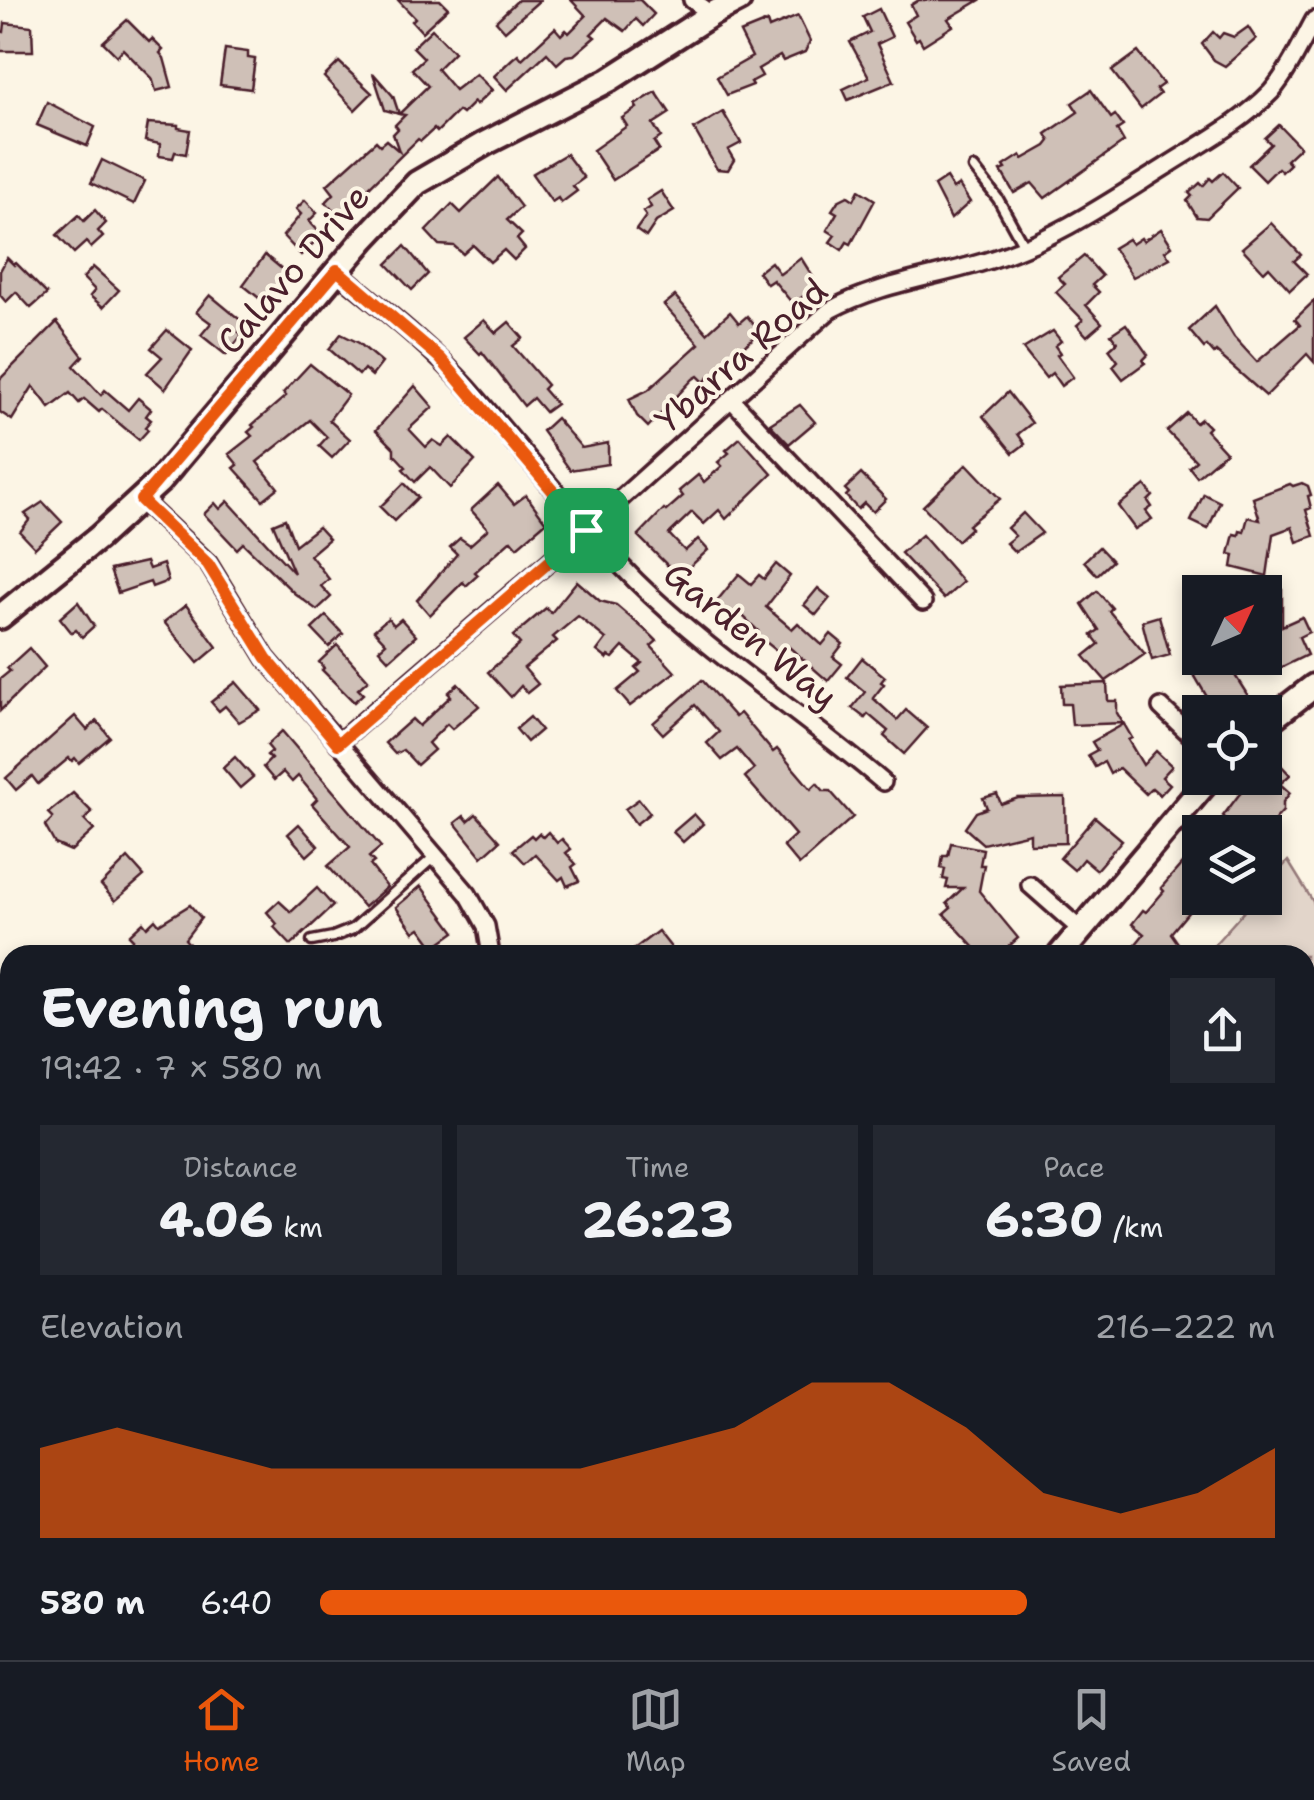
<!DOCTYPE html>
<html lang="en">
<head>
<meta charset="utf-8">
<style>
  :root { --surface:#171b24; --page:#242831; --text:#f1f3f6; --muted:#9ea1a6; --line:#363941; --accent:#ea580c }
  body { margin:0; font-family:"Shantell Sans",sans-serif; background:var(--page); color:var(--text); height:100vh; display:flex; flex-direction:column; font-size:38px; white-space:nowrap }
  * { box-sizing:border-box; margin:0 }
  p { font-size:32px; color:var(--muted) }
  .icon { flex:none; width:55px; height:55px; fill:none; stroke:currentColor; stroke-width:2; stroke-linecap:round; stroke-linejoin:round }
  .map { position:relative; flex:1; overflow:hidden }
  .details { position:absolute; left:0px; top:945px; width:1315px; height:715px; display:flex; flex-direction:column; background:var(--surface); border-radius:30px 30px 0 0; box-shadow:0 5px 15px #0003 }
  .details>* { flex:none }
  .needle { width:65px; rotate:46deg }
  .buttons { position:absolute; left:1182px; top:575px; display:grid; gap:20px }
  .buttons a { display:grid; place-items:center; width:100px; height:100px; border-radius:0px; background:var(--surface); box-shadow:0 5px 15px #0003; font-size:50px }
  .pin { position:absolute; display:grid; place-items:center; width:85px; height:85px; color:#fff; margin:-42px; border-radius:20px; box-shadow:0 5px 15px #0006 }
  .round { display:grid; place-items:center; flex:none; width:105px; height:105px; border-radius:0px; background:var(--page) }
  .summary { display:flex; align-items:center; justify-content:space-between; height:170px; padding:0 40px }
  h1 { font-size:55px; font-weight:700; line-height:75px }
  .stats { display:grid; grid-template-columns:repeat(3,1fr); gap:15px; height:170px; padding:10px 40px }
  .stats div { display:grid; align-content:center; border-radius:0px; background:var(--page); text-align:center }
  .stats b { font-size:50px; font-weight:700 }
  .stats small { font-size:28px; font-weight:400 }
  .stats p { font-size:28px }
  .chart { height:280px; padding:20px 40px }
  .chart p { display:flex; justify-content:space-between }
  .chart svg { width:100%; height:180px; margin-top:10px; fill:var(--accent); opacity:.7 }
  ul { padding:0 40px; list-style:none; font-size:32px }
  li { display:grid; grid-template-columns:160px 120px 1fr; align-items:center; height:75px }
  li i { height:25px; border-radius:12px; background:var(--accent) }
  .tabs { display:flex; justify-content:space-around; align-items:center; height:140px; border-top:2px solid var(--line); background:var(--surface); font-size:28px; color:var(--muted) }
  .tabs a { display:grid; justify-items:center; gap:5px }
  .tabs .selected { color:var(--accent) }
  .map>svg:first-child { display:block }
</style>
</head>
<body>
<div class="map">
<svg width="1314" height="1660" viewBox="0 0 1314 1660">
  <rect width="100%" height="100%" fill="#fcf5e5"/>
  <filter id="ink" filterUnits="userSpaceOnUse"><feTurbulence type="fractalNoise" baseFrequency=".01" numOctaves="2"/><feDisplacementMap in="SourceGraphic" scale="20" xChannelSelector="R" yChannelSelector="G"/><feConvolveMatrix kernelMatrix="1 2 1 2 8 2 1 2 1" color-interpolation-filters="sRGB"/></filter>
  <g filter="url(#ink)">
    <!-- green -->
    <g fill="#e2d5ca" stroke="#967a7a" stroke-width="2.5">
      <path d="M1288 861 1314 903V1660H1010L1017 1650H1305V955H1205L1256 898H1265V887Z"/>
      <path d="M10 987V1188L0 1197V1008Z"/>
      <path d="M218 1650H328L336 1660H225Z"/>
    </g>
    <!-- building -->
    <g fill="#cfc0b7" stroke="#4a1f2b" stroke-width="2.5">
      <path d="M398 0H440L448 8 422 32 412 21 415 18Z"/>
      <path d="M518 0H540L505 31 496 21Z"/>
      <path d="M571 0H640L654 14 643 26 636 19 625 31 607 18 591 34 595 37 574 55 566 56 557 64 547 53 507 90 494 76 512 59 518 54 522 59 555 28 561 35 566 30 569 33 586 16Z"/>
      <path d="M919 0H980L948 19 953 26 923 45 919 38 916 40 905 22 916 15 911 5Z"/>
      <path d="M879 9 892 37 877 44 894 81 848 100 843 89 869 77 850 42 870 32 863 17Z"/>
      <path d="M798 16 810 41 805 52 783 61 780 56 758 69 762 76 751 82 753 85 727 95 717 77 752 57 740 33 767 22 769 28Z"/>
      <path d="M127 20 149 42 152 39 163 50 160 53 164 58 172 87 156 91 152 78 123 49 117 56 103 42Z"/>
      <path d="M5 23 32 26 33 51H0V31L4 32Z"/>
      <path d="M1248 27 1256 39 1225 66 1214 60 1202 44 1213 32 1219 38 1223 33 1234 37Z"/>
      <path d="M432 29 454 52 437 69 455 90 476 74 492 90 476 105 474 102 462 114 458 111 437 132 434 129 421 141 418 139 359 197 362 200 351 210 348 207 339 216 326 202 334 194 327 185 376 141 380 145 386 140 399 151 393 134 398 129 395 125 405 115 399 114 428 86 412 69 424 58 413 47Z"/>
      <path d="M225 49 248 52V58L255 59 251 89 220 85Z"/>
      <path d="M1138 52 1163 84 1156 89 1160 94 1141 109 1112 71Z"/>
      <path d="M339 62 372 93 355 110 324 77Z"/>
      <path d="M373 73 393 96 399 114 385 110Z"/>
      <path d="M1091 90 1111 118 1115 115 1123 126 1117 130 1124 142 1045 198 1032 183 1014 193 1001 171 1006 169 1004 166 1021 155 1023 159 1046 146 1050 141 1046 134 1078 112 1072 103Z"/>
      <path d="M656 92 670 113 653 124 661 137 654 142 659 150 613 180 593 150 627 126 622 118 637 108 635 105Z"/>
      <path d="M47 102 95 127 87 146 37 125Z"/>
      <path d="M723 112 741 143 728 150 734 160 728 170 717 169 694 129Z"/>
      <path d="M148 123 178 125V128L190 130 186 154 175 152 173 158 159 156 160 144 145 141Z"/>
      <path d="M1279 125 1300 147 1286 160 1290 164 1282 172 1278 168 1265 181 1249 165 1271 144 1265 138Z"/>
      <path d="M566 154 584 178 573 186 577 191 561 203 558 198 552 202 532 174Z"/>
      <path d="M102 160 145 181 134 204 91 183Z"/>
      <path d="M1223 172 1238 188 1207 218 1197 217 1187 201 1192 196 1189 193 1200 183 1203 186 1210 178 1213 181Z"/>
      <path d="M498 177 521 207 507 220 522 234 517 239 525 249 514 260 504 250 490 262 473 245 463 254 454 246 439 245 426 231 452 204 461 213Z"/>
      <path d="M946 178 953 189 959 185 970 202 951 219 934 186Z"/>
      <path d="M859 190 875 200 851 244 847 242 842 250 830 242 835 235 827 230 837 213 832 210 838 201 848 196 854 200Z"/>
      <path d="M661 191 674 211 656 222 646 237 636 230 646 216 643 212 651 207 647 200Z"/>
      <path d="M305 200 317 213 309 221 322 235 301 255 283 236 301 214 296 209Z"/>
      <path d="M95 210 106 223 98 231 103 237 91 248 86 242 74 253 57 235 79 215 84 221Z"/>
      <path d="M1271 223 1301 255 1294 261 1307 274 1290 290 1269 267 1264 272 1242 248Z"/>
      <path d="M1161 229 1172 246 1165 251 1170 258 1133 277 1113 248 1128 239 1132 244 1141 238 1143 241Z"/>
      <path d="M405 246 428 274 412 290 387 264Z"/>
      <path d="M265 255 288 274 265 303 243 285Z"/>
      <path d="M1084 256 1102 276 1092 285 1099 292 1086 305 1102 323 1087 336 1077 325 1083 320 1056 292 1065 284 1058 277Z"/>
      <path d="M7 258 14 265 16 263 47 294 31 308 16 292 6 302 0 295V271Z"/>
      <path d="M801 258 818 285 793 304 773 280 767 284 758 272 771 262 780 274Z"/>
      <path d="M93 267 119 290 103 307 90 296 95 290 83 278Z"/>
      <path d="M210 295 244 323 239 332 242 335 226 355 201 335 211 323 196 312Z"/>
      <path d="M675 296 707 333 730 312 739 323 747 316 760 332 704 382 698 376 693 379 648 427 637 416 629 399 648 390 699 344 664 305Z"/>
      <path d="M1314 301V362L1307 354 1266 396 1216 352 1214 354 1207 346 1204 348 1189 330 1215 306 1234 337 1257 362 1300 325 1295 319Z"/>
      <path d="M484 320 496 333 509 322 523 338 513 346 547 385 543 389 556 404 545 412 533 398 524 406 482 352 480 354 464 337Z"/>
      <path d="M57 322 83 356 74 366 101 395 105 390 128 410 138 398 151 409 146 416 151 420 145 427 148 430 139 440 102 409 99 412 84 399 79 403 70 393 50 408 33 386 12 420 0 412V379Z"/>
      <path d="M1126 324 1148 355 1143 360 1145 363 1123 379 1113 366 1118 361 1109 349 1117 342 1111 334Z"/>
      <path d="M167 330 192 350 165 389 147 373 162 357 151 348Z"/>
      <path d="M1053 331 1061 341 1055 346 1060 353 1057 355 1073 377 1061 386 1052 373 1046 378 1023 349Z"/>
      <path d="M341 334 359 343 382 363 372 376 364 369 359 375 329 349Z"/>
      <path d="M310 364 348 395 329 420 350 439 332 458 319 446 327 437 310 420 257 462 278 488 263 500 234 468 238 465 229 454 252 436 248 432 254 427 252 425 286 396 283 393Z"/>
      <path d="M415 386 433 407 409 429 426 447 433 440 442 446 451 437 475 461 450 488 430 467 415 482 403 469 406 467 394 454V448L376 430Z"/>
      <path d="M1008 392 1032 423 1018 434 1025 444 1013 453 983 416Z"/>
      <path d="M800 405 815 422 789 444 770 424Z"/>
      <path d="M1187 413 1196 423 1201 419 1209 427 1206 430 1226 452 1197 477 1189 467 1196 461 1167 431Z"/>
      <path d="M556 418 582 448 608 443V464L570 470 542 431Z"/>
      <path d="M740 438 772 474 726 519 719 510 704 524 692 512 669 534 685 551 698 539 708 550 679 577 638 536 664 509 666 511 683 496 679 491 698 475 704 482 722 466 718 462 729 453 726 450Z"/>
      <path d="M967 464 1000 499 968 525 971 528 957 541 923 506Z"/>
      <path d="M861 474 886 499 873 512 864 503 858 509 846 496 849 493 845 489Z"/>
      <path d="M404 483 418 497 394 521 380 507Z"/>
      <path d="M1302 483 1308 486 1311 495 1308 496 1311 508 1306 510 1314 536 1297 542 1292 527 1273 534 1267 576 1232 567 1234 555 1229 554 1234 534 1239 535 1240 531 1244 532 1248 517 1260 520 1253 498 1290 484 1293 486Z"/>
      <path d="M498 485 514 504 526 495 546 522 517 547 511 540 475 572 478 575 466 586 463 582 430 615 417 600 457 554 450 547 460 538 470 545 488 529 471 510Z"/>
      <path d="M1145 485 1153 496 1148 501 1152 507 1146 511 1152 519 1135 529 1118 506Z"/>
      <path d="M1204 494 1220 502 1208 529 1191 521Z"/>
      <path d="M228 501 294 573 273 524 285 519 295 545 318 527 329 539 310 555 329 579 321 586 331 597 317 610 294 593 243 543 237 549 204 514 215 503 220 509Z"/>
      <path d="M43 502 62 522 35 548 20 532 30 519 25 514Z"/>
      <path d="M1023 513 1042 533 1015 552 1006 543 1015 536 1007 528Z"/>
      <path d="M922 535 963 582 944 599 901 553Z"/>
      <path d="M1099 547 1112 561 1097 575 1084 561Z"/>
      <path d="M146 562 149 569 163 564 168 581 152 587 150 582 118 593 110 570Z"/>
      <path d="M776 564 790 576 766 607 792 629 798 623 822 645 831 634 843 644 833 657 842 664 828 681 789 647 782 655 756 634 758 631 743 616 737 613 734 616 716 602 739 574 751 584 759 575 764 579Z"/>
      <path d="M577 581 600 601 616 605 651 635 657 641 651 646 675 672 630 706 617 691 640 672 636 668 642 663 623 647 613 658 609 656 607 659 597 651 606 639 578 616 553 637 557 641 524 668 538 684 527 693 521 686 511 697 488 672 520 644 513 636 546 608 551 613Z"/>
      <path d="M818 588 830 598 816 615 804 605Z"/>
      <path d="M1265 590H1282V626L1302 617 1309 632 1299 637 1307 655 1280 668 1276 660 1265 665Z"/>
      <path d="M1097 591 1112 608 1109 611 1145 654 1106 681 1084 656 1099 644 1092 635 1099 630 1082 604Z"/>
      <path d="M78 602 94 626 82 637 76 630 72 633 60 618Z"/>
      <path d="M186 605 217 647 198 663 164 622Z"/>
      <path d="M326 616 343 634 329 647 312 629Z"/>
      <path d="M1159 616 1170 655 1152 660 1142 621Z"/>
      <path d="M388 618 394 625 401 619 416 636 389 660 379 649 386 643 374 630Z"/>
      <path d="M337 645 368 680 358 689 363 694 354 702 322 670 324 668 319 662Z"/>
      <path d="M29 648 45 667 0 711V679L10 671 7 668Z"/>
      <path d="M862 658 885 677 881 682 884 684 873 698 897 720 906 710 927 728 904 754 884 736 888 731 868 714 865 718 852 708 865 692 847 677Z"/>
      <path d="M1206 658H1224L1250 699 1232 711 1226 702 1214 709 1190 668Z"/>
      <path d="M702 680 735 717 740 713 773 752 777 749 811 789 817 783 824 791H830L853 817 799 865 783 846 795 835 745 777 754 769 737 749 722 760 707 743 719 732 695 705 663 734 653 723Z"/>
      <path d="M236 682 260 710 239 722 225 706 219 711 211 702Z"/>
      <path d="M1107 683 1108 701H1117V713L1123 723 1072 725 1070 704H1062L1061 685Z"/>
      <path d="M458 684 479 706 452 729 447 724 428 743 434 750 417 765 403 750 395 754 385 743 412 719 419 726 451 696 448 693Z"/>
      <path d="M75 716 87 730 97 721 110 737 79 763 75 758 72 761 69 758 38 784 32 776 16 790 6 778Z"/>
      <path d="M530 717 541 730 527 742 516 729Z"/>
      <path d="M1124 724 1132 738 1128 740 1143 765 1156 751 1172 766 1162 777 1170 784 1160 795 1152 788 1146 794 1119 768 1110 774 1104 762 1095 767 1088 755 1097 750 1092 742Z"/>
      <path d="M282 731 381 847 369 857 374 862 370 865 387 887 364 907 328 866 350 847 312 804 317 799 298 776 292 782 283 772 274 780 263 767 271 759 267 755 272 751 267 745Z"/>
      <path d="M235 757 253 777 240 788 223 768Z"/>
      <path d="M1279 763 1290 775 1280 784 1290 793 1283 802V811L1272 823 1275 827 1269 832H1224L1231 824 1223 816 1238 796 1249 784 1252 787Z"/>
      <path d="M73 793 92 812 84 820 94 830 71 851 55 844 45 826 53 818 48 813Z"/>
      <path d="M997 794 1001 804 1018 798 1065 797 1066 843 1030 844V833L983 844 965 828 976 812 987 808 983 798Z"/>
      <path d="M639 799 650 813 636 824 625 809Z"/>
      <path d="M476 814 500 841 482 857 455 823 464 816 468 821Z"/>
      <path d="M694 814 703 824 683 842 673 832Z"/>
      <path d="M1095 817 1122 840 1096 870 1083 859 1074 870 1060 858Z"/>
      <path d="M299 824 318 846 307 856 288 834Z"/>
      <path d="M548 832 557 843 562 839 571 849 566 853 576 864 572 867 579 881 567 886 563 877 559 880 535 854 525 863 513 850 531 835 534 838 539 833 543 837Z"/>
      <path d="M951 843 983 849 980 865H984L979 891 1018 938 1008 947 1015 955H969L976 949 944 914 951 908 947 903 963 888H946L948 880 943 879 945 869 941 868 943 856H948Z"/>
      <path d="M1200 843V898L1171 933 1180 946 1173 955H1127L1144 934 1132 924 1143 910 1146 912 1164 891 1161 888Z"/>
      <path d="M128 858 144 876 115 901 101 885Z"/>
      <path d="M421 886 455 932 434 947 420 928 414 932 396 907Z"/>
      <path d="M317 888 333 906 291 945 274 927 277 924 267 912 279 901 291 912Z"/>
      <path d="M190 905 201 918 185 939 198 955H174L169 949 161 955H132L125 947 133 939 129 935 143 922 147 927 155 919 159 924Z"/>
      <path d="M658 931 677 955H626Z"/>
    </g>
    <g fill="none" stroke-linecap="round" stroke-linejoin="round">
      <!-- lane casing -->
      <g stroke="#4a1f2b" stroke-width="15">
        <g id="lane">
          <path d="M974 168 998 199 1025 248"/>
          <path d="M312 941 333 937 353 929 435 856"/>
        </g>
      </g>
      <!-- street casing -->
      <g stroke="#4a1f2b" stroke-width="22">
        <g id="street">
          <path d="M692 0 712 14"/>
          <path d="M337 271C381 308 428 344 467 387 524 451 575 520 636 581 711 655 802 713 883 782"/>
          <path d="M732 400 923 602"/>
          <path d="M141 500 208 563 266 658 468 894 486 926 491 955"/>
          <path d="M1161 707 1200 744"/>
          <path d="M338 743 586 530 830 310C880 283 937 277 990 260 1054 240 1109 202 1165 167 1201 144 1241 123 1271 92 1289 71 1301 44 1314 20"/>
          <path d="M1030 885 1081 930"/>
          <path d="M0 1296 10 1291"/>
          <path d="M0 1425 10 1427"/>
          <path d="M0 1495 10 1527"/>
          <path d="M412 1650 424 1660"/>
          <path d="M524 1660 545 1650"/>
          <path d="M905 1660 916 1650"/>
        </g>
      </g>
      <!-- secondary casing -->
      <g stroke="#4a1f2b" stroke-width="30">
        <g id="secondary">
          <path d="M0 617 98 538 159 482 364 239 417 183 484 144 609 80 712 14 739 0"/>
          <path d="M1265 724 1314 686"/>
          <path d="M1060 955 1210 778"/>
          <path d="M1305 1252 1314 1250"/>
          <path d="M217 1650 224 1660"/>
          <path d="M184 1660 200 1650"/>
          <path d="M1054 1660 1058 1650"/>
        </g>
      </g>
      <!-- path -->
      <g stroke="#4a1f2b" stroke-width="2.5" stroke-dasharray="8 8" stroke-linecap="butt">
        <path d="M0 1154 10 1151"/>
        <path d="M0 1387 10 1386"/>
        <path d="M265 1650 275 1660"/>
        <path d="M738 1650 747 1660"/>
        <path d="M712 1660 719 1650"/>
        <path d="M760 1660 762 1650"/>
      </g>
      <!-- lane -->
      <use href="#lane" stroke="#fcf5e5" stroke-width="8"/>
      <!-- street -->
      <use href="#street" stroke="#fcf5e5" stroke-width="15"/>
      <!-- secondary -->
      <use href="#secondary" stroke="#fcf5e5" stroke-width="22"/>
    </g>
  </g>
  <g fill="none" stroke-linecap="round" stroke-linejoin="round" filter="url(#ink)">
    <!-- route casing -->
    <g stroke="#fff" stroke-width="20">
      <path id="route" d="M337 270 440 358 586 530 338 744 266 658 208 564 141 500Z"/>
    </g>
    <!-- route -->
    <use href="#route" stroke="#ea580c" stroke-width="12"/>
  </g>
  <g text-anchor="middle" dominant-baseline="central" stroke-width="8" stroke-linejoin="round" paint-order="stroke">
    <!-- street labels -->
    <g font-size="35" fill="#4a1f2b" stroke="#fcf5e5">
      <text transform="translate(293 269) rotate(-49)">Calavo Drive</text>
      <text transform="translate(741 355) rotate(-41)">Ybarra Road</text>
      <text transform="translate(751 635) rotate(39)">Garden Way</text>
    </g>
  </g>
</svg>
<div class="buttons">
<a><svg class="needle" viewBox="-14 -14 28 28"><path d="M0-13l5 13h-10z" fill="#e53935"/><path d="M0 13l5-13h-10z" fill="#9ea1a6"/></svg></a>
<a><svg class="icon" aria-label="locate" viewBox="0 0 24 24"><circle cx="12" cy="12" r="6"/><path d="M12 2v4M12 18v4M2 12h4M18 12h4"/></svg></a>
<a><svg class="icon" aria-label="layers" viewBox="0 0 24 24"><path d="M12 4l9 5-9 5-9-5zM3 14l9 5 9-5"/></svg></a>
</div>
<div class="pin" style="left:586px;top:530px;background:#1e9e55"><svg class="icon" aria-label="arrive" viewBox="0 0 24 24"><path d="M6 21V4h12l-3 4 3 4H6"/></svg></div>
<section class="details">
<div class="summary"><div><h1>Evening run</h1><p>19:42 · 7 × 580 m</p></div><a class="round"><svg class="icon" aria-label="share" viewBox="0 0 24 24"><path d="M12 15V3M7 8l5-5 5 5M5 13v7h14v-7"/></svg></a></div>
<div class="stats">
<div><p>Distance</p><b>4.06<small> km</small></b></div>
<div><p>Time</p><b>26:23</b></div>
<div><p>Pace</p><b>6:30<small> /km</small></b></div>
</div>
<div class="chart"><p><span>Elevation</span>216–222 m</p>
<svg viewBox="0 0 160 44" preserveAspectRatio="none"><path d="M0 44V22L10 17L20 22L30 27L40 27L50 27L60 27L70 27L80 22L90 17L100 6L110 6L120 17L130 33L140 38L150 33L160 22V44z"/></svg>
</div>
<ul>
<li><b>580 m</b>6:40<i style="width:74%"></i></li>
</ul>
</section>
</div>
<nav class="tabs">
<a class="selected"><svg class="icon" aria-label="home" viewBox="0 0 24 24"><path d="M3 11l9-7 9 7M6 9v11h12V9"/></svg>Home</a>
<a><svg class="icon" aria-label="map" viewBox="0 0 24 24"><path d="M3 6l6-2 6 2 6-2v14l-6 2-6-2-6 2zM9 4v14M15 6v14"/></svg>Map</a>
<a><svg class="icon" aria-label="saved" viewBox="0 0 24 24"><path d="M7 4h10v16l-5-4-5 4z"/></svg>Saved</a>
</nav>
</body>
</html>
